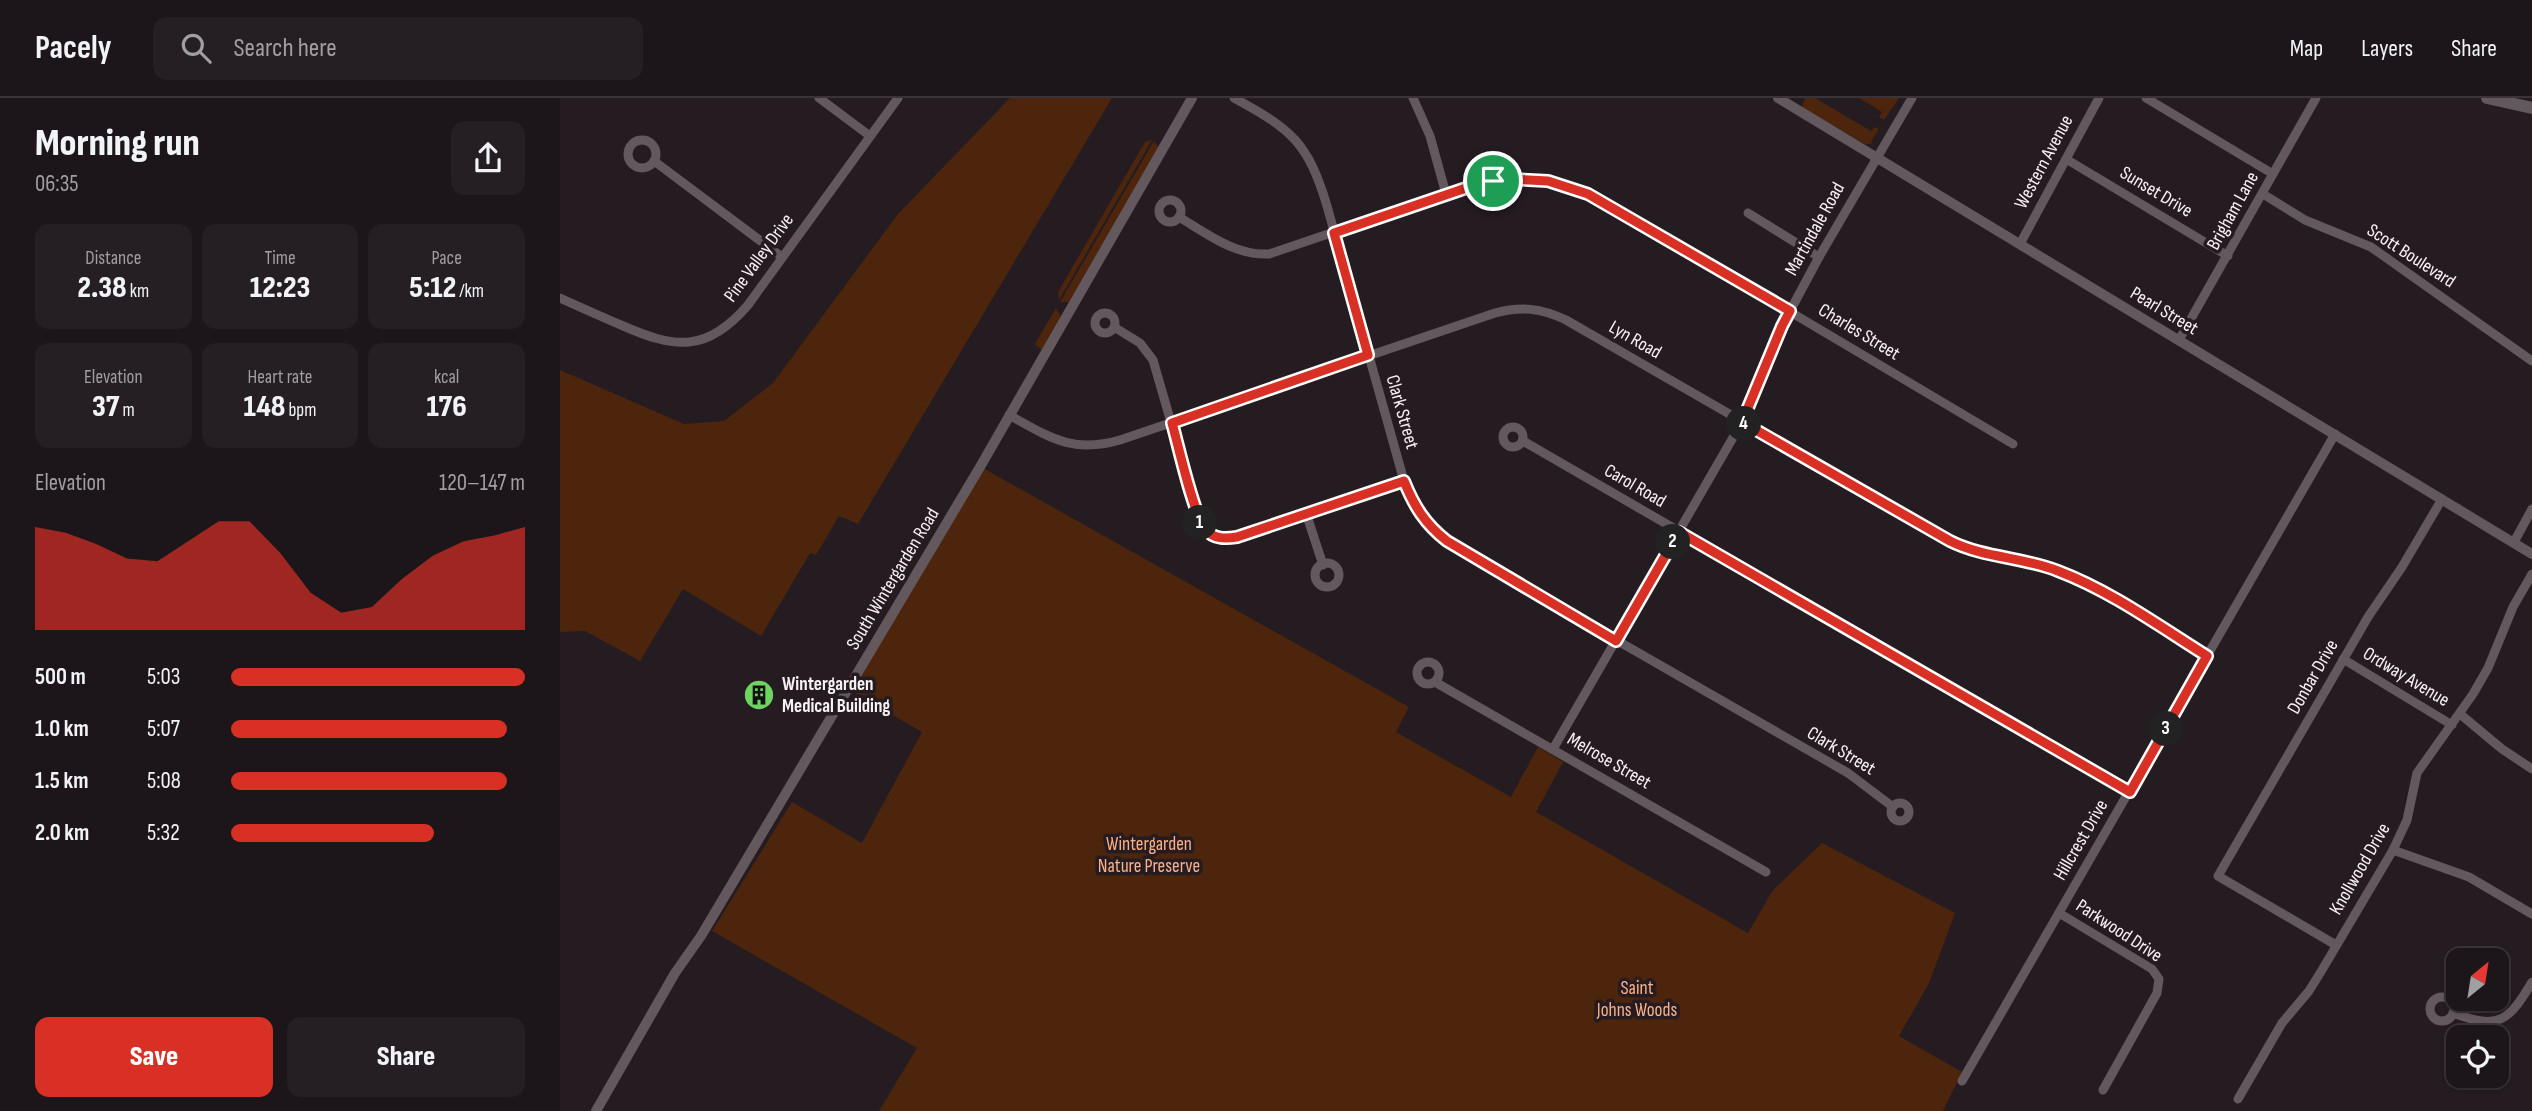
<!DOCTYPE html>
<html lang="en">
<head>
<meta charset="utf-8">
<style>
  :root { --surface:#1c1519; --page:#251e22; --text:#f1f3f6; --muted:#a09fa2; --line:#3a3438; --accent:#d93025 }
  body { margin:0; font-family:"Sofia Sans Condensed",sans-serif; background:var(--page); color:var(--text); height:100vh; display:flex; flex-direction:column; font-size:26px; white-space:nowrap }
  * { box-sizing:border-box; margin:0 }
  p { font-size:23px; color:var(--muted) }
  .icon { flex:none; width:38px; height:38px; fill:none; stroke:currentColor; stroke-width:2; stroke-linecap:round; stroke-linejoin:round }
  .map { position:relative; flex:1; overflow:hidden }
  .drawer { display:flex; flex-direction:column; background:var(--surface); width:560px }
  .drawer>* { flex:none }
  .needle { width:46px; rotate:30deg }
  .tools { position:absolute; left:1886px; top:850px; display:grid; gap:14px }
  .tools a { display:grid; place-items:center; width:63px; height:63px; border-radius:14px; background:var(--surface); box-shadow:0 2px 5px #0004,0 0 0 2px var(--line); font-size:35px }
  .pin { position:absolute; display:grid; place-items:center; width:60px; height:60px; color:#fff; margin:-30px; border:4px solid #fff; border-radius:50%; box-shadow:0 2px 7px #0007 }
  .km { position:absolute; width:35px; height:35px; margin:-18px; border-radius:50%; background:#222; color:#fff; font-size:19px; line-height:35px; text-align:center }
  .round { display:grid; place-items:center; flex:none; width:74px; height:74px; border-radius:14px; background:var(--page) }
  .headline { display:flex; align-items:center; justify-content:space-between; height:119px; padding:0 35px }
  h1 { font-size:38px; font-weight:800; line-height:52px }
  .stats { display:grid; grid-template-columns:repeat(3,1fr); gap:10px; height:119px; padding:7px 35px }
  .stats div { display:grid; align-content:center; border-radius:14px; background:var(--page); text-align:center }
  .stats b { font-size:30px; font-weight:800 }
  .stats small { font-size:19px; font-weight:400 }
  .stats p { font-size:19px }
  .chart { height:196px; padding:14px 35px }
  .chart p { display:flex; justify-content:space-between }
  .chart svg { width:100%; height:126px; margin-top:7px; fill:var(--accent); opacity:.7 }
  .button { display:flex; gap:14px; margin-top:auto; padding:14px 35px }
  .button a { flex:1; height:80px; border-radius:14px; background:var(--accent); color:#fff; font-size:28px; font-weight:800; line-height:80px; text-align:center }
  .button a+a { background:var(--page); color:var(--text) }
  ul { padding:0 35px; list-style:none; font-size:23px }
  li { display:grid; grid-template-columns:112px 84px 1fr; align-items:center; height:52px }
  li i { height:18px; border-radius:9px; background:var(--accent) }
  header { display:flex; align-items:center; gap:42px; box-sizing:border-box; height:98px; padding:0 35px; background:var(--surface); border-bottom:2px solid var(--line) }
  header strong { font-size:33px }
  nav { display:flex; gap:38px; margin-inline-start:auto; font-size:24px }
  .search { width:490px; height:63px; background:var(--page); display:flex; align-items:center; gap:18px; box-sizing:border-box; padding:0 24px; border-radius:14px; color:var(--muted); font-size:26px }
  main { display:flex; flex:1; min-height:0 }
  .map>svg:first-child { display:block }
</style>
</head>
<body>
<header>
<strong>Pacely</strong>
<div class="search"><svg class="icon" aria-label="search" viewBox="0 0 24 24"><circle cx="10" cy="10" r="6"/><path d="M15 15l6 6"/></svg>Search here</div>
<nav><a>Map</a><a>Layers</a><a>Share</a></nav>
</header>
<main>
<section class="drawer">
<div class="headline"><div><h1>Morning run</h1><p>06:35</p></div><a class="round"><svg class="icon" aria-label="share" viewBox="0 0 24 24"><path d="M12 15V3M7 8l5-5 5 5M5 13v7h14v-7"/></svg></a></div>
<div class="stats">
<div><p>Distance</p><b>2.38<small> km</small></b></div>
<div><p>Time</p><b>12:23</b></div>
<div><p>Pace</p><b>5:12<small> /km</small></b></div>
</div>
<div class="stats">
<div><p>Elevation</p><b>37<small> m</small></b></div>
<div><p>Heart rate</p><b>148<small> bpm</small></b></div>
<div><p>kcal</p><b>176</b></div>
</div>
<div class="chart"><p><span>Elevation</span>120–147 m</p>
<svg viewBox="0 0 160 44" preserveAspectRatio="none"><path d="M0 44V8L10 10L20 14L30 19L40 20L50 13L60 6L70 6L80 17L90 31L100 38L110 36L120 26L130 18L140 13L150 11L160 8V44z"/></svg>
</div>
<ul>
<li><b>500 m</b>5:03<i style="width:100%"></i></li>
<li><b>1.0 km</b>5:07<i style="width:94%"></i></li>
<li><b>1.5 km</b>5:08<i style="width:94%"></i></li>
<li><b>2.0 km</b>5:32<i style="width:69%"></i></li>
</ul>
<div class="button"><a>Save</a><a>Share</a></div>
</section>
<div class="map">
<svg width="1972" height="1013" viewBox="0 0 1972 1013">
  <rect width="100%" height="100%" fill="#251c21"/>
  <!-- green -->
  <g fill="#4d240c">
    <path d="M450 0H552L298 426 279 418 256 457 250 455 201 538 123 491 80 563 25 533 0 534V272L124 326 164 323 213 285 338 116Z"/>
    <path d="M1245 0H1255L1311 33 1314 29 1319 31 1311 44 1312 46H1305L1242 10Z"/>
    <path d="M1299 0H1339L1324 22 1319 19 1322 14Z"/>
    <path d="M592 42 499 202 498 194 585 44Z"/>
    <path d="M594 43 599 50 509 204H500Z"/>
    <path d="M496 210 501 218 482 252 475 246Z"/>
    <path d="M423 370 849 609 836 634 951 699 978 649 1003 664 976 714 1188 835 1213 792 1262 745 1395 815 1369 885 1339 938 1402 974 1383 1013H319L357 950 152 833 232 704 302 745 362 634 291 593Z"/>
  </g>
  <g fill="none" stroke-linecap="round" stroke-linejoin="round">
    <!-- minor -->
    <g stroke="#63585d" stroke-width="9">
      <path d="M259 0 310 38"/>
      <path d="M674 0C731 31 748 44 767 108L844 383C860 425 878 438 915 461L1288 675 1333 709"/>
      <path d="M853 0 870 38 886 96"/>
      <path d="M1586 0 1713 76"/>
      <circle cx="82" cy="56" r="14"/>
      <path d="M1506 61 1668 158"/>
      <path d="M94 63 222 159"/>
      <path d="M1703 96 1745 122 1811 149 1972 263"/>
      <circle cx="610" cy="113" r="11"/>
      <path d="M1188 115 1259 159"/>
      <path d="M619 119C646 135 675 158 709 156L886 96 933 83 951 81 988 83 1028 96 1050 107 1453 346"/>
      <path d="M1460 146 1539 0"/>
      <path d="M0 200C20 209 40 218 61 227 115 251 147 255 188 207L338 0"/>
      <circle cx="545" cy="225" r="10"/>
      <path d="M554 229 580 245 593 262 640 425C650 438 660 442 677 439L844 383"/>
      <path d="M1619 242 1756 0"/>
      <path d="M449 317C489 339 512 356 560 342L935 215C961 208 981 210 1006 222L1390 443C1424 460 1463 459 1498 473 1551 493 1599 528 1647 558"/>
      <circle cx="953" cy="339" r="10"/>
      <path d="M963 343 1570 694"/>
      <path d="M746 415 763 467"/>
      <path d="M1954 444 1972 411"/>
      <circle cx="767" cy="477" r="12"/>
      <path d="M1783 561 1892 627"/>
      <circle cx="868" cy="575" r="11"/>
      <path d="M875 584 1206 774"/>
      <path d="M1900 616 1942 651 1972 671"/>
      <path d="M993 651 1182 324 1222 228 1259 159 1352 0"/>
      <circle cx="1340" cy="714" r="9"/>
      <path d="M1833 752 1909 779 1972 816"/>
      <path d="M1499 815 1592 871 1599 881 1597 895 1543 992"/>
      <path d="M1776 847 1658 778 1808 519 1842 469 1882 401"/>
      <circle cx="1882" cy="911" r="12"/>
      <path d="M1893 915C1939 932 1948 924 1972 884"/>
      <path d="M1402 983 1775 336"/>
      <path d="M1678 1001 1722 925 1749 893 1762 872 1833 752 1847 722 1857 675 1913 596 1928 570 1953 509 1972 476"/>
    </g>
    <!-- tertiary -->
    <g stroke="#63585d" stroke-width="10">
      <path d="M1218 0 1972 456"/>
      <path d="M36 1013 115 875 141 838 420 369 632 0"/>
    </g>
    <!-- secondary -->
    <path stroke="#63585d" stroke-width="12" d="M1927 0 1972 10"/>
  </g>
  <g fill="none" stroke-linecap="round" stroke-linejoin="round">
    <!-- route casing -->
    <g stroke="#fff" stroke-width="14">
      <path id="route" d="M951 81 988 83 1028 96 1230 213 1222 228 1182 324 1390 443C1424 460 1463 459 1498 473 1551 493 1599 528 1647 558L1570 694 1119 434 1056 543 887 443C865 426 854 408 844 383L677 439C665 441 654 441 646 432 634 419 618 346 612 325L808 257 774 135 915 87Z"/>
    </g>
    <!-- route -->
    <use href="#route" stroke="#d93025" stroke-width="9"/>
  </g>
  <!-- icons -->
  <defs>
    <g id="building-disc" transform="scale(1.575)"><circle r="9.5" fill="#6ed360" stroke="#251c21"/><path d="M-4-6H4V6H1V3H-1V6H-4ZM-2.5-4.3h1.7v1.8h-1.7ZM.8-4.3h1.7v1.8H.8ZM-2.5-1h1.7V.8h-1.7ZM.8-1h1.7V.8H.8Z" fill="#111"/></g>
  </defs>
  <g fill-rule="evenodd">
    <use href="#building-disc" x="199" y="597"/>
  </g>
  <g text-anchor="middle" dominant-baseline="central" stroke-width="7" stroke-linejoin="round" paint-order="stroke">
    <!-- street labels -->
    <g font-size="19" fill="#f8f2f5" stroke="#251c21">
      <text transform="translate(1484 64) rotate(-62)">Western Avenue</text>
      <text transform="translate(1596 94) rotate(31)">Sunset Drive</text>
      <text transform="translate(1673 113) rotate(-61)">Brigham Lane</text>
      <text transform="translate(1255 131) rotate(-61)">Martindale Road</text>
      <text transform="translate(1851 158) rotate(33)">Scott Boulevard</text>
      <text transform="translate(199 160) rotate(-54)">Pine Valley Drive</text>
      <text transform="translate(1604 213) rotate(31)">Pearl Street</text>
      <text transform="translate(1299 234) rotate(31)">Charles Street</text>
      <text transform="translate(1075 242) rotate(30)">Lyn Road</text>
      <text transform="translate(842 314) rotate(74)">Clark Street</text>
      <text transform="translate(1075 388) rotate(30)">Carol Road</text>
      <text transform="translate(333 481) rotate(-59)">South Wintergarden Road</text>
      <text transform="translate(1753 579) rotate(-60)">Donbar Drive</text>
      <text transform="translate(1846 579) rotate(31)">Ordway Avenue</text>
      <text transform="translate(1281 653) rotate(31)">Clark Street</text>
      <text transform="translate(1049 663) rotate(30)">Melrose Street</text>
      <text transform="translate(1521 742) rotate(-60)">Hillcrest Drive</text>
      <text transform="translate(1800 771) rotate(-60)">Knollwood Drive</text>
      <text transform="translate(1559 833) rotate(33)">Parkwood Drive</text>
    </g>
    <!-- poi labels -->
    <g font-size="19" font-weight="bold" fill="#f8f2f5" stroke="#251c21" text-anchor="start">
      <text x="222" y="586">Wintergarden<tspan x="222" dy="22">Medical Building</tspan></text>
    </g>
    <!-- park labels -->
    <g font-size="19" fill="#feb087" stroke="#251c21">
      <text x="589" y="746">Wintergarden<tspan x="589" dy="22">Nature Preserve</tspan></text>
      <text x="1077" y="890">Saint<tspan x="1077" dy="22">Johns Woods</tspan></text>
    </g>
  </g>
</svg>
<div class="tools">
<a><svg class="needle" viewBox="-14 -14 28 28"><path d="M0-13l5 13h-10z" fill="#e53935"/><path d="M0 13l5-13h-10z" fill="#a09fa2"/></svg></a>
<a><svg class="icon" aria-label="locate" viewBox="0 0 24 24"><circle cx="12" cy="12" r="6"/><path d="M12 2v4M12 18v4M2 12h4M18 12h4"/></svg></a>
</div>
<div class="pin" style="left:933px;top:83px;background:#1e9e55"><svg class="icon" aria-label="arrive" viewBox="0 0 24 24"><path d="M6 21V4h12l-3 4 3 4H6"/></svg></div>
<b class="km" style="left:640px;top:425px">1</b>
<b class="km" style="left:1113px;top:444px">2</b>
<b class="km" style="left:1606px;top:631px">3</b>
<b class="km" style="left:1184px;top:326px">4</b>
</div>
</main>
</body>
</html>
